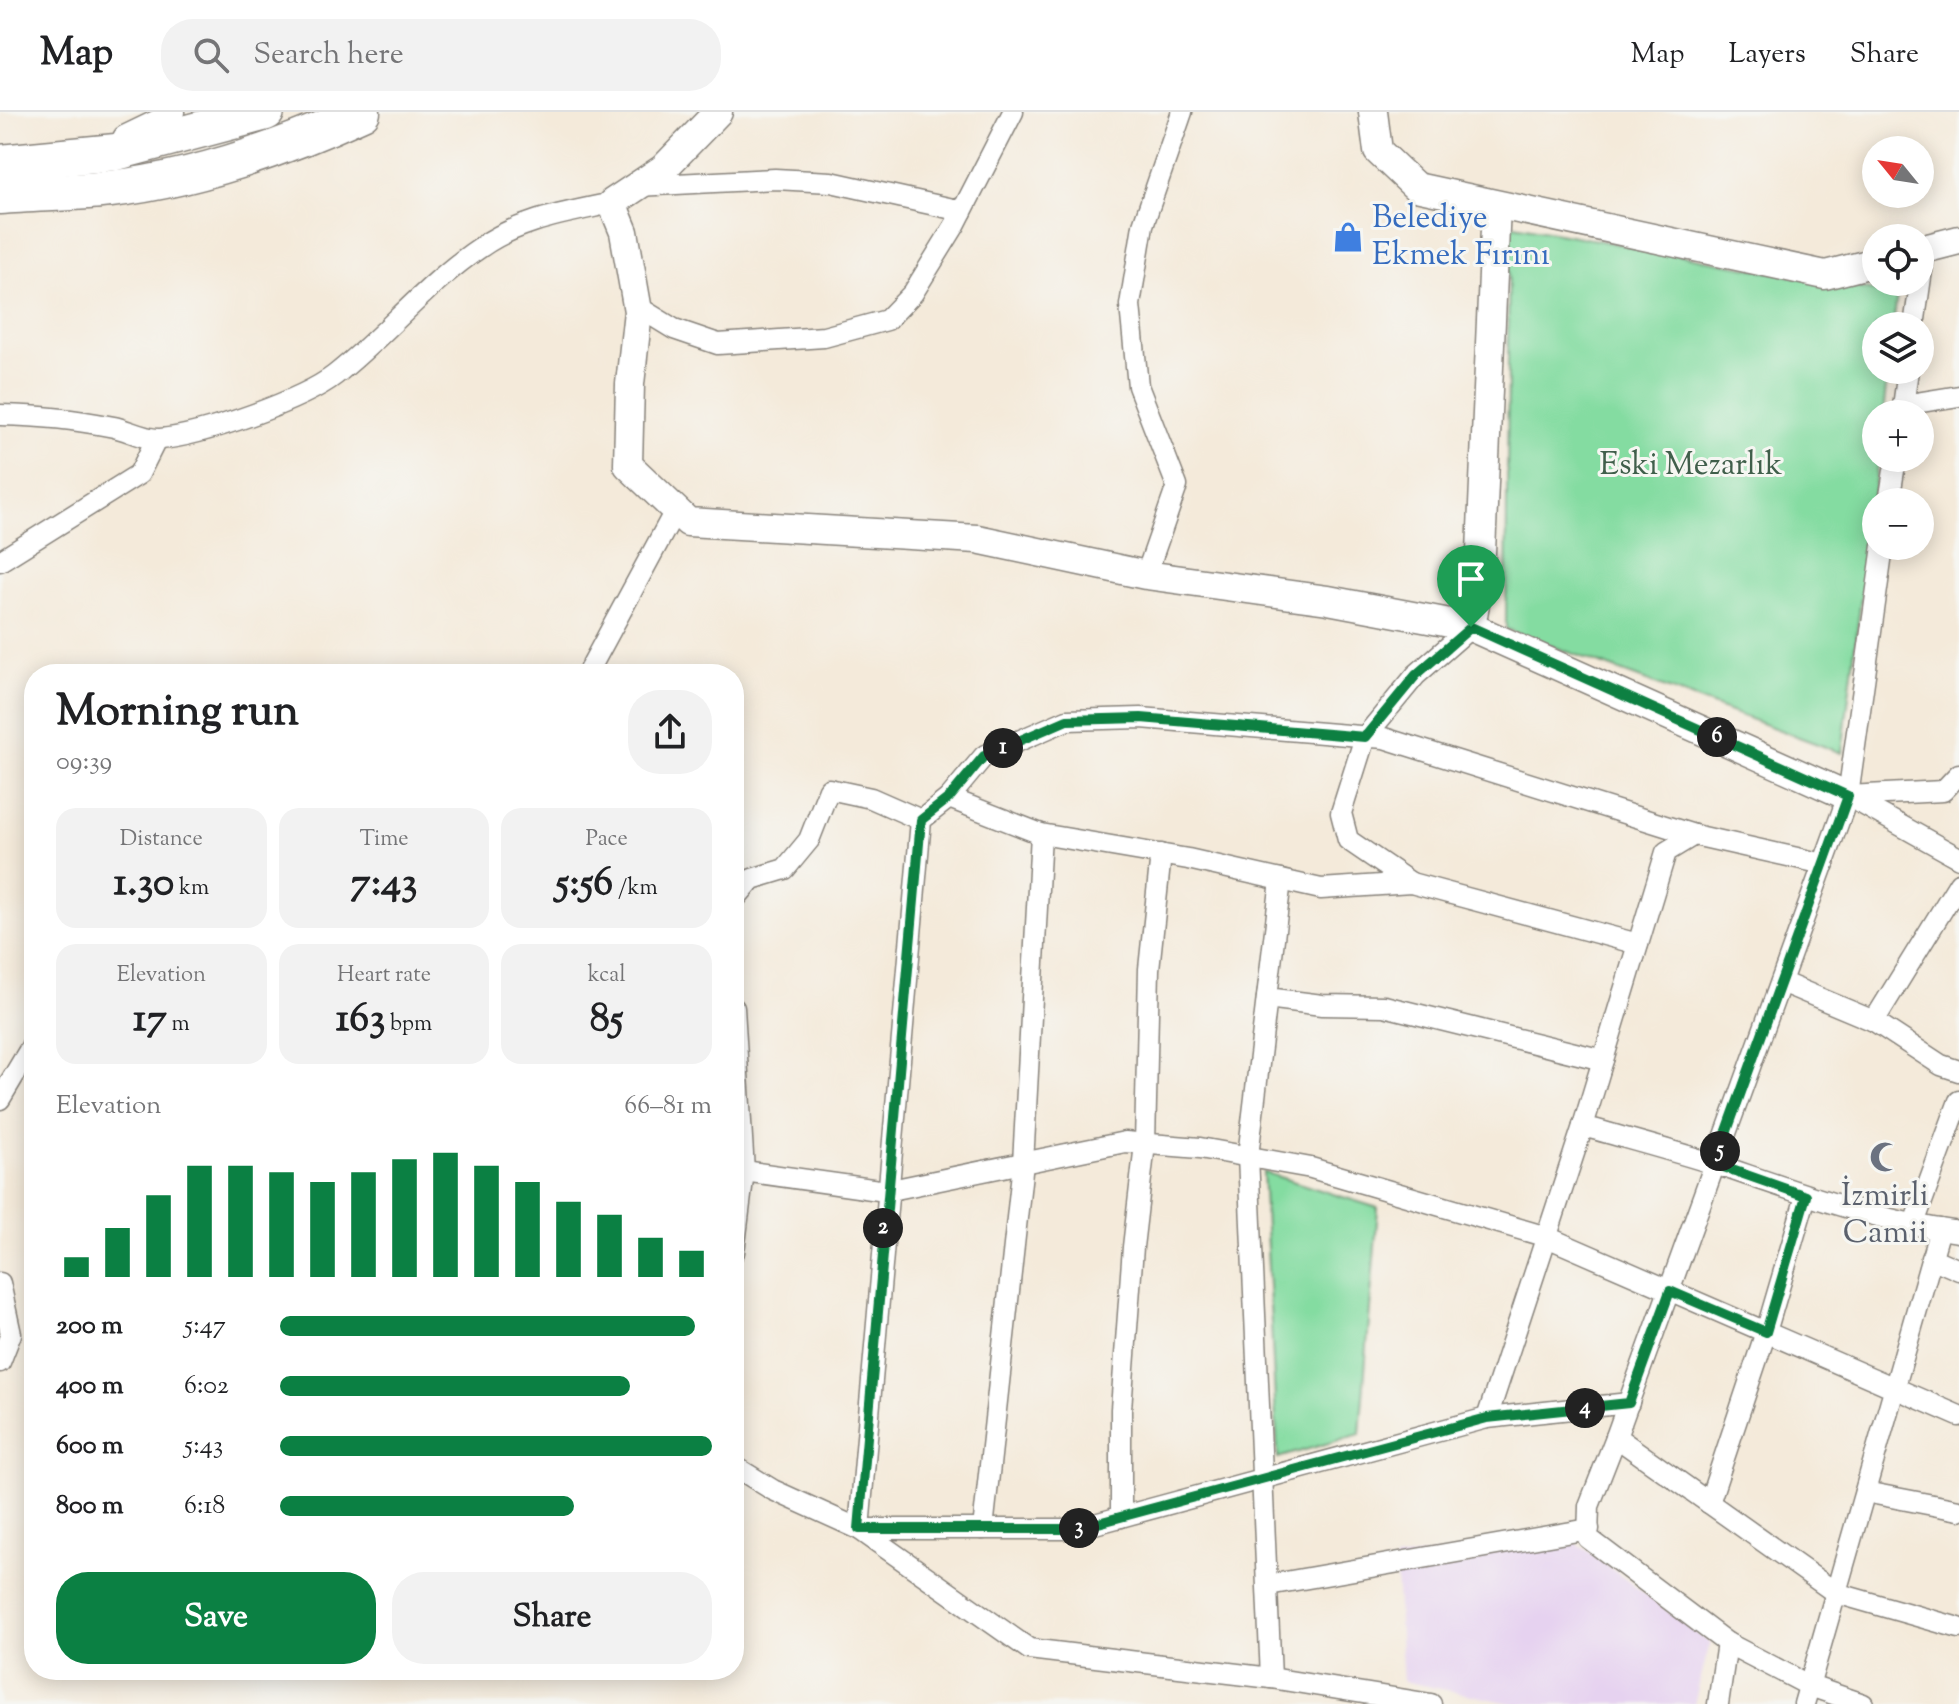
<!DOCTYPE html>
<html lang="en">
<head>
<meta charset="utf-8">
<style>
  :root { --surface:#fff; --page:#f2f2f2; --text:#202124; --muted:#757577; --line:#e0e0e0; --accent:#0b8043 }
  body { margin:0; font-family:"Sorts Mill Goudy",serif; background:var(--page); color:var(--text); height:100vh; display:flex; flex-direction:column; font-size:30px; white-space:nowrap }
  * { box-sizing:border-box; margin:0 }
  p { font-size:26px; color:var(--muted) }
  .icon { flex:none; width:44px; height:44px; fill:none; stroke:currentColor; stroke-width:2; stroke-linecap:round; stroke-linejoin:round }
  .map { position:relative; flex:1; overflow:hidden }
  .drawer { position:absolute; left:24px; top:552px; width:720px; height:1016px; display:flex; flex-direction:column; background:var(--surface); border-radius:32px; box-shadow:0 4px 20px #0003 }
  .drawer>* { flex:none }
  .needle { width:52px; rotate:300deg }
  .fabs { position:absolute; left:1862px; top:24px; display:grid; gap:16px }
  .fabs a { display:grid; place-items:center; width:72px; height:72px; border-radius:50%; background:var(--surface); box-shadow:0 4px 20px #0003; font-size:40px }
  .pin { position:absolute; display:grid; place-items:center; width:68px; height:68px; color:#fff; margin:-82px -34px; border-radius:50% 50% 50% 0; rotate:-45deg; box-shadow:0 0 8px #0007 }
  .pin .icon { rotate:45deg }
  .km { position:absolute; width:40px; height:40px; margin:-20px; border-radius:50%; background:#222; color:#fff; font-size:22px; line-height:40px; text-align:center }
  .round { display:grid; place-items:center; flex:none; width:84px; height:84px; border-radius:32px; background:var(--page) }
  .headline { display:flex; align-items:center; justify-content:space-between; height:136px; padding:0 32px }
  h1 { font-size:44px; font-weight:700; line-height:60px }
  .metrics { display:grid; grid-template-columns:repeat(3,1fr); gap:12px; height:136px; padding:8px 32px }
  .metrics div { display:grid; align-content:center; border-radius:20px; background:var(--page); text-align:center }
  .metrics b { font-size:40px; font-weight:700 }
  .metrics small { font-size:22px; font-weight:400 }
  .metrics p { font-size:22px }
  .chart { height:224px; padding:16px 32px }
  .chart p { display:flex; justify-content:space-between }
  .chart svg { width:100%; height:144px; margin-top:8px; stroke:var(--accent); stroke-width:6 }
  .action { display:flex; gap:16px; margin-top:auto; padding:16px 32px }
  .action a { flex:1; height:92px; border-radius:32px; background:var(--accent); color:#fff; font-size:32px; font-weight:700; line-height:92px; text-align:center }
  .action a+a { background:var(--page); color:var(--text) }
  ul { padding:0 32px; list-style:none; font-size:26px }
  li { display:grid; grid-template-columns:128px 96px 1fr; align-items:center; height:60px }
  li i { height:20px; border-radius:10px; background:var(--accent) }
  header { display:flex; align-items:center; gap:48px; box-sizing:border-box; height:112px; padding:0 40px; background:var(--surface); border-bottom:2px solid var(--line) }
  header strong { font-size:38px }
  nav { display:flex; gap:44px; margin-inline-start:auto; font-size:28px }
  .search { width:560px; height:72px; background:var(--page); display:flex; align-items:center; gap:20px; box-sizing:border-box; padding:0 28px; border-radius:32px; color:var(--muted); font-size:30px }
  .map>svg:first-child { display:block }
</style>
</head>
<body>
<header>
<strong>Map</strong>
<div class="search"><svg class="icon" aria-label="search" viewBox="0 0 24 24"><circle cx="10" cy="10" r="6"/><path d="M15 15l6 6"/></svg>Search here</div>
<nav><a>Map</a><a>Layers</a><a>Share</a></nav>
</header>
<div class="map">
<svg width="1959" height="1592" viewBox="0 0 1959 1592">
  <rect width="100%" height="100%" fill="#f6f6f2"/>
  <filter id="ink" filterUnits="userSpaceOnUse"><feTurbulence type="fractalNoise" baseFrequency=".0125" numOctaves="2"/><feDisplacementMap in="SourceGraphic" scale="16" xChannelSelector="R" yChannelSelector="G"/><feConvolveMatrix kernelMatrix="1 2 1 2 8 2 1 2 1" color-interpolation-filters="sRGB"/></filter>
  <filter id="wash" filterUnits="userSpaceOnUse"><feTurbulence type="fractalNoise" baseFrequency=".006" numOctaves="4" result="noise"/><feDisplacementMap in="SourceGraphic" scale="32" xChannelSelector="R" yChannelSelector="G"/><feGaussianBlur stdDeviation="1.8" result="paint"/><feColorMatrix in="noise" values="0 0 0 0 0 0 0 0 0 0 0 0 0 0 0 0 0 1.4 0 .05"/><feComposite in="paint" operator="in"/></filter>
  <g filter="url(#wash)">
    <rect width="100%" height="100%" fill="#f4eada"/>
    <!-- built -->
    <path fill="#e6d2f0" d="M1569 1425 1710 1531 1694 1592H1515L1403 1569 1395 1447Z"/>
    <!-- green -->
    <g fill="#84dca1" stroke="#507c5e" stroke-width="2">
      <path d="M1509 112 1897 183 1893 214H1876V258H1888L1883 302H1876L1878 346 1842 641 1506 517Z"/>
      <path d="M1263 1060 1378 1096 1360 1322 1278 1346Z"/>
    </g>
  </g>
  <g filter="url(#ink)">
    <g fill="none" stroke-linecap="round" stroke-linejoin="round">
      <!-- street casing -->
      <g stroke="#88837b" stroke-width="23">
        <g id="street">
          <path d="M119 34 124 24 174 0"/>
          <path d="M637 74 775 67 831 70 962 99"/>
          <path d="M638 195 674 217 718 232 824 225 887 208 913 181 955 113 1013 0"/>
          <path d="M1914 214 1925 137"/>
          <path d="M1903 293 1959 284"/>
          <path d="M1902 302 1908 258"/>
          <path d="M0 303C43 304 72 307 114 315 128 318 146 328 160 327 201 324 303 288 335 263 386 223 427 171 481 135 519 108 567 101 612 91"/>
          <path d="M1889 390 1896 346"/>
          <path d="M1883 434 1848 684 1959 746"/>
          <path d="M0 449 139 362 156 328"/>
          <path d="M1146 463 1177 374 1138 274 1130 193 1143 113 1182 0"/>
          <path d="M587 562 675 399"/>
          <path d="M1959 662 1943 679 1848 684 1616 1325 1836 1481 1959 1516"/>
          <path d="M949 686 1041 722 1188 747 1321 777 1411 771 1638 832"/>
          <path d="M1411 771 1348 728 1341 701 1365 625 1416 563 1471 515"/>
          <path d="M734 788 752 767 785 757 809 728 829 677 871 686 921 708"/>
          <path d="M1781 870 1874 909 1941 953 1959 959"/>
          <path d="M1267 886 1322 893 1384 894 1603 948"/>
          <path d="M734 896 744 1059 734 1140"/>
          <path d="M1874 909 1959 771"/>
          <path d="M0 987 34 930"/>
          <path d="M1583 1014C1628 1027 1674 1039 1718 1053 1798 1080 1875 1109 1959 1120"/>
          <path d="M744 1059 886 1079 1125 1030 1200 1036 1311 1056 1547 1125 1959 1304"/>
          <path d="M1913 1114 1959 989"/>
          <path d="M1931 1146 1959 1158"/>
          <path d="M0 1171 11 1222 0 1250"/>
          <path d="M1487 1306 1583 1014 1666 740 1694 723 1824 752"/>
          <path d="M1616 1325 1589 1394 1588 1426 1727 1531 1810 1574 1863 1592"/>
          <path d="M734 1354 773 1378 859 1417 1029 1537 1271 1566 1431 1592"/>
          <path d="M1865 1380 1959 1398"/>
          <path d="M1709 1391 1766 1220 1806 1084"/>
          <path d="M1121 1405V1297L1133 1135 1145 1032 1149 857 1161 742"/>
          <path d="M859 1417 921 708 949 686 984 644 1067 608 1141 606 1384 626 1694 723"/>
          <path d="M859 1417H1076L1487 1306 1629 1291"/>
          <path d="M983 1417 1023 1051 1041 722"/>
          <path d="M1268 1473 1589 1417"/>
          <path d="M1271 1566 1248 1044 1281 768"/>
          <path d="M1718 1592 1727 1531"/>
          <path d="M1804 1592 1940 1117"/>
        </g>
      </g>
      <!-- secondary casing -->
      <g stroke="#88837b" stroke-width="31">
        <g id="secondary">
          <path d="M718 0 663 57 612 91 624 120 638 199 630 272 628 353 688 410 977 427 1146 463 1328 488 1471 515 1848 684"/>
          <path d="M1373 0 1378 39 1416 75 1825 163 1876 150"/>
          <path d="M1920 138 1959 128"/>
          <path d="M1471 515 1480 463 1496 93"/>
        </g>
      </g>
      <!-- highway casing -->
      <g stroke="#88837b" stroke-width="39">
        <g id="highway">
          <path d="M0 51 116 40 266 0"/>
          <path d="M0 84C37 81 74 81 110 77 197 67 284 36 362 0"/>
        </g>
      </g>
      <!-- street -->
      <use href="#street" stroke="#fff" stroke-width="20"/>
      <!-- secondary -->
      <use href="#secondary" stroke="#fff" stroke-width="28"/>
      <!-- highway -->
      <use href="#highway" stroke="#fff" stroke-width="36"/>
    </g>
  </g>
  <g fill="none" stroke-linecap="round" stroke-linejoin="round" filter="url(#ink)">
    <!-- route casing -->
    <g stroke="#fff" stroke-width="16">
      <path id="route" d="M1471 515 1848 684 1715 1052 1806 1084 1766 1220 1670 1179 1629 1291 1487 1306 1076 1417H859L921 708 949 686 984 644 1067 608 1141 606 1365 625 1416 563Z"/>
    </g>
    <!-- route -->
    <use href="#route" stroke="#0b8043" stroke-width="10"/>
  </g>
  <!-- icons -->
  <defs>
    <g id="shop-bare" transform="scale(2.4)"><path d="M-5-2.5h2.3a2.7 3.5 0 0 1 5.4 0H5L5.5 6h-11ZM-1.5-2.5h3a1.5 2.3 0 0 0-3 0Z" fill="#3f7fe0" stroke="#f6f6f2" stroke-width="2.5" paint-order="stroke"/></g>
    <g id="mosque-bare" transform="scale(2.4)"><path d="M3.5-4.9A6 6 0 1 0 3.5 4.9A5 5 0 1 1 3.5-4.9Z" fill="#6b7280" stroke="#f6f6f2" stroke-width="2.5" paint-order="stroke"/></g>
  </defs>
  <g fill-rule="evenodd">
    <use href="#shop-bare" x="1348" y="125"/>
    <use href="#mosque-bare" x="1885" y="1045"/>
  </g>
  <g text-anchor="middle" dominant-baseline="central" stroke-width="6" stroke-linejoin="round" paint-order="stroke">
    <!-- shop labels -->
    <g font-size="32" fill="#366cbe" stroke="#f6f6f2" text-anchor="start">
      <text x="1372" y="107">Belediye<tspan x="1372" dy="37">Ekmek Fırını</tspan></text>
    </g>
    <!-- park labels -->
    <g font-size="32" fill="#405f4b" stroke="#f6f6f2">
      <text x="1691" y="354">Eski Mezarlık</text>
    </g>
    <!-- worship labels -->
    <g font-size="32" fill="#5b616d" stroke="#f6f6f2">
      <text x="1885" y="1085">İzmirli<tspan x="1885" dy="37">Camii</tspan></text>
    </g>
  </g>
</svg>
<div class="fabs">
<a><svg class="needle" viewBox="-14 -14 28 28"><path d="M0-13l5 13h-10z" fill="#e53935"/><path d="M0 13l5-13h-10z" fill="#757577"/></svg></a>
<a><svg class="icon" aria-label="locate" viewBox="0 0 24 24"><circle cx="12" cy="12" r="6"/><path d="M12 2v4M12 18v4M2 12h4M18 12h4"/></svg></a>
<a><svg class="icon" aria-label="layers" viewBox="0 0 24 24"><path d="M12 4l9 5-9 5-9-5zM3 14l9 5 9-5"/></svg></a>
<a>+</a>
<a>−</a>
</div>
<div class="pin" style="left:1471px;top:515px;background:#1e9e55"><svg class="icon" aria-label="arrive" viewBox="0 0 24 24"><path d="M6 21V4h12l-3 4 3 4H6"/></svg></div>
<b class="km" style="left:1003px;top:636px">1</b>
<b class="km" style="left:883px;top:1116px">2</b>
<b class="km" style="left:1079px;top:1416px">3</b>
<b class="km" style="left:1585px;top:1296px">4</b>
<b class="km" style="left:1720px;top:1039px">5</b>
<b class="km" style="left:1717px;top:625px">6</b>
<section class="drawer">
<div class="headline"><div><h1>Morning run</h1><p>09:39</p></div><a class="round"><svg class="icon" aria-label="share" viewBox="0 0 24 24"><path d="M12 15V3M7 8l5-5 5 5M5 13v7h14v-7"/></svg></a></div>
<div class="metrics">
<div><p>Distance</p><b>1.30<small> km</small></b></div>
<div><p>Time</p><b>7:43</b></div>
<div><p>Pace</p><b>5:56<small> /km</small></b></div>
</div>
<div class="metrics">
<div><p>Elevation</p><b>17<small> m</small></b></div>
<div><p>Heart rate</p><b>163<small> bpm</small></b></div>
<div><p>kcal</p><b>85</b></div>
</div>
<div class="chart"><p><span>Elevation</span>66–81 m</p>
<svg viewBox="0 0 160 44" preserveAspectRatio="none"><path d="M5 44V38M15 44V29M25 44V19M35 44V10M45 44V10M55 44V12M65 44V15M75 44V12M85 44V8M95 44V6M105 44V10M115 44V15M125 44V21M135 44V25M145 44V32M155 44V36"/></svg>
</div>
<ul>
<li><b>200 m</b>5:47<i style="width:96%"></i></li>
<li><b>400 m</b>6:02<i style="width:81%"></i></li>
<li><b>600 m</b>5:43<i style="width:100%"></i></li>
<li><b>800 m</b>6:18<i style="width:68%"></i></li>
</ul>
<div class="action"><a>Save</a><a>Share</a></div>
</section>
</div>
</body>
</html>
